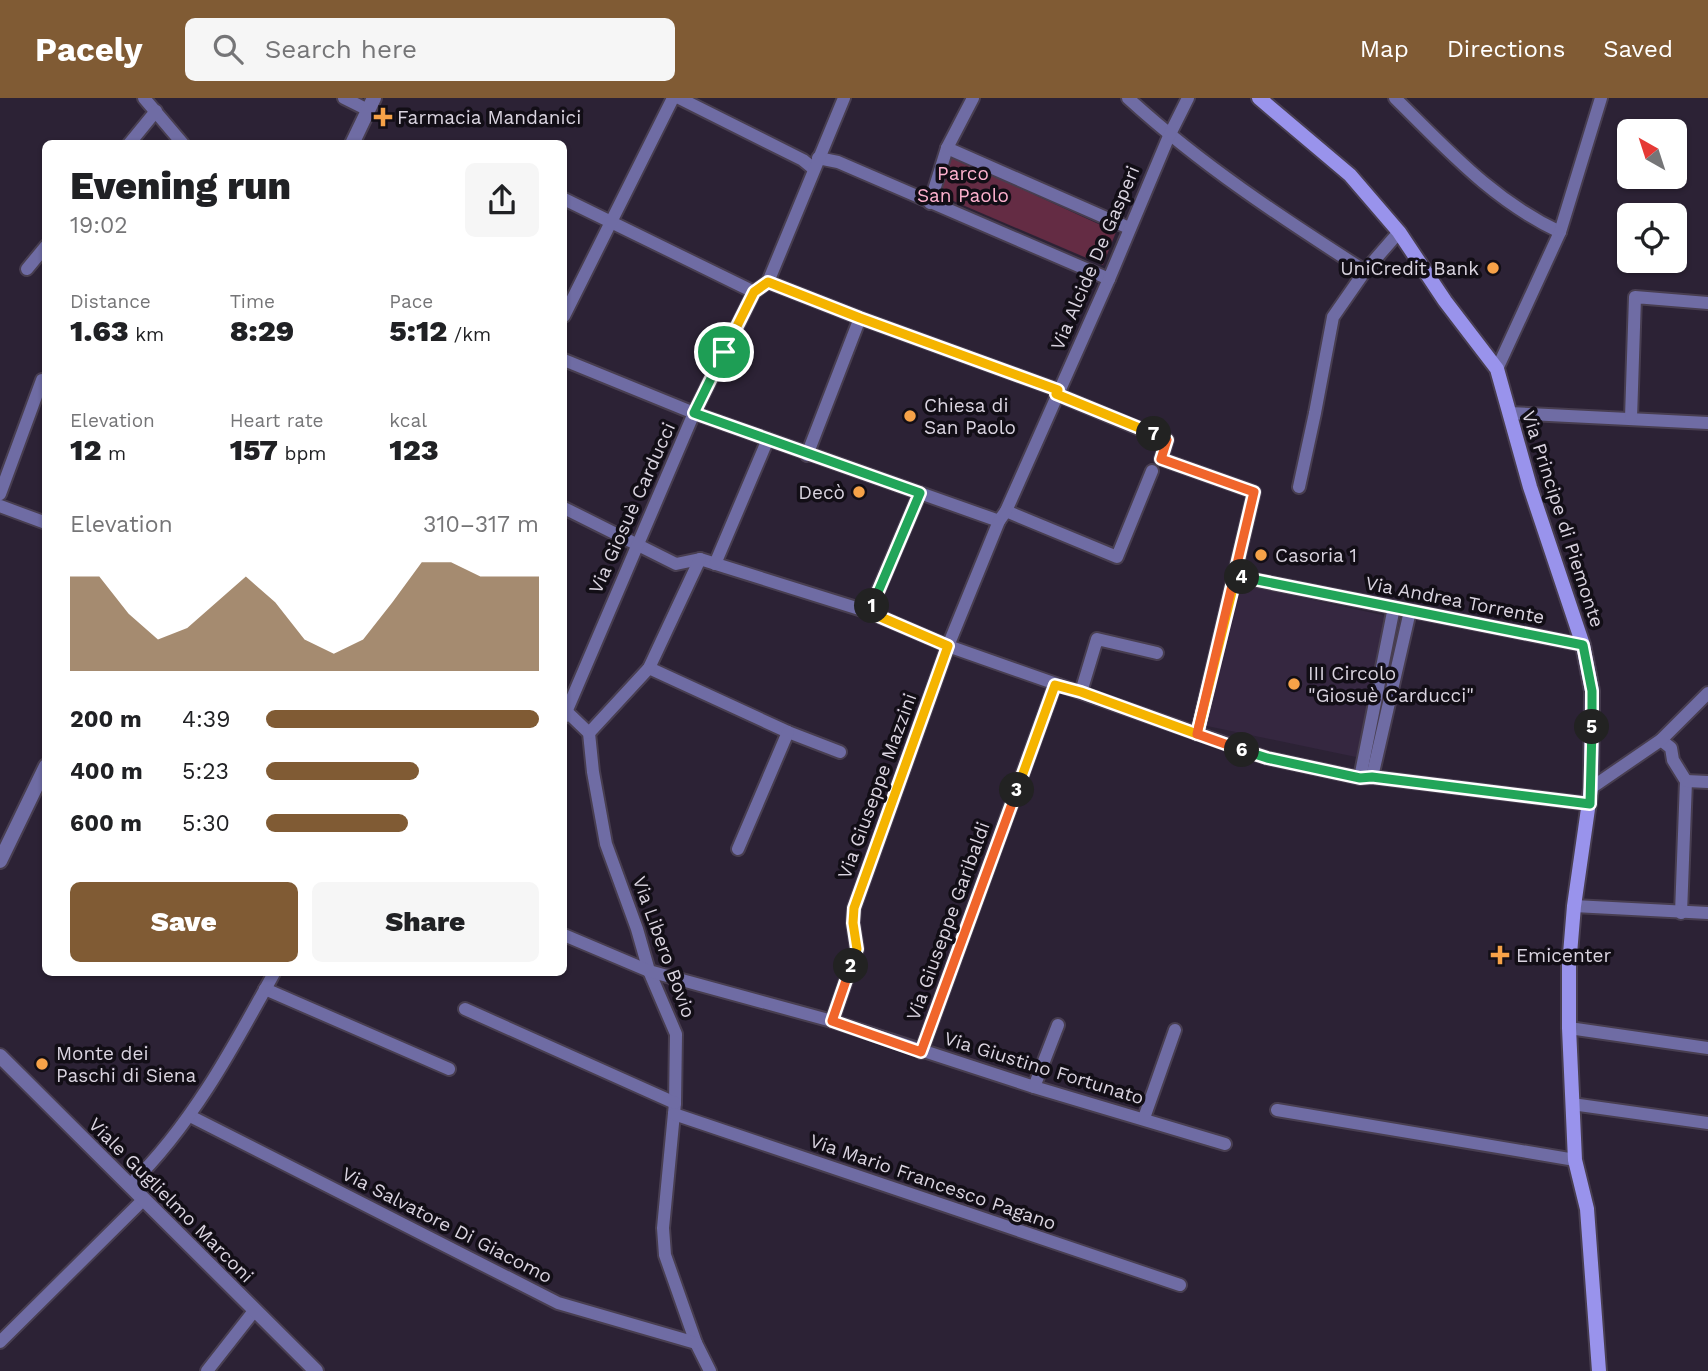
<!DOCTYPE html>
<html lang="en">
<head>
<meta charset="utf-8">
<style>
  :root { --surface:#fff; --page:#f6f6f6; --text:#202124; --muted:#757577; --accent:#805b34 }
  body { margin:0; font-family:"Work Sans",sans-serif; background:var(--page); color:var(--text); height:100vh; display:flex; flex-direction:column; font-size:26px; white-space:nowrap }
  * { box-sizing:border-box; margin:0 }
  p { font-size:23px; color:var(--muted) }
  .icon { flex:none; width:38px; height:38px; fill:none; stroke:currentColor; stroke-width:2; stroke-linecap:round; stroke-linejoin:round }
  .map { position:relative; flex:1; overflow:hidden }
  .side { position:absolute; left:42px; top:42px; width:525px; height:836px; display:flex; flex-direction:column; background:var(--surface); border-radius:10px; box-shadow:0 2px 5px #0004 }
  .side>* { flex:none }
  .needle { width:46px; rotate:321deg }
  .fabs { position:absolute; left:1617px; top:21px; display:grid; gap:14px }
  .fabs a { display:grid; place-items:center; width:70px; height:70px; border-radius:10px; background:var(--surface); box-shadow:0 2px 5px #0004; font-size:35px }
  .pin { position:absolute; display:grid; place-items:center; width:60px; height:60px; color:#fff; margin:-30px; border:4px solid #fff; border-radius:50%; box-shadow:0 2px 7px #0007 }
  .km { position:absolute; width:35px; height:35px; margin:-18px; border-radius:50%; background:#222; color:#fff; font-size:19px; line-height:35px; text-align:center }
  .round { display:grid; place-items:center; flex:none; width:74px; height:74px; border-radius:10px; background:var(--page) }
  .overview { display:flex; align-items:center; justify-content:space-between; height:119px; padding:0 28px }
  h1 { font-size:38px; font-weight:800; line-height:52px }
  .stats { display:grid; grid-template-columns:repeat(3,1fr); gap:10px; height:119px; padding:7px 28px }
  .stats div { display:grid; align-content:center }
  .stats b { font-size:30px; font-weight:800 }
  .stats small { font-size:19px; font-weight:400 }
  .stats p { font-size:19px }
  .chart { height:196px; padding:14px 28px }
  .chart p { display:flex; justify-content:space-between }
  .chart svg { width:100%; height:126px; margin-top:7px; fill:var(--accent); opacity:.7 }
  .cta { display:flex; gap:14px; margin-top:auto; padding:14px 28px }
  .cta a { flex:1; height:80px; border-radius:10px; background:var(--accent); color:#fff; font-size:28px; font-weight:800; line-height:80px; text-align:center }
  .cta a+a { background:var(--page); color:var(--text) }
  ul { padding:0 28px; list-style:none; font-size:23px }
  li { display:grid; grid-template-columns:112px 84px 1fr; align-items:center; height:52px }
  li i { height:18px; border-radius:9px; background:var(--accent) }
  header { display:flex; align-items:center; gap:42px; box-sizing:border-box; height:98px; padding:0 35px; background:var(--accent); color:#fff }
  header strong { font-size:33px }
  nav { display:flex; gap:38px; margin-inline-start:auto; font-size:24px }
  .search { width:490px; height:63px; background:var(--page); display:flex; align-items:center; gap:18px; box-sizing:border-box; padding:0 24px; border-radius:10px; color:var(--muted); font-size:26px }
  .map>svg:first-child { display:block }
</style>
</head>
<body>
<header>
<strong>Pacely</strong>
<div class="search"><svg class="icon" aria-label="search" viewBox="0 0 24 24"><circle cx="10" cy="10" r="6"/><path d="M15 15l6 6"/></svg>Search here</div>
<nav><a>Map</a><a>Directions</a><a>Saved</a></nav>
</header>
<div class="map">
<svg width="1708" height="1273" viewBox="0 0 1708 1273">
  <rect width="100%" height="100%" fill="#2c2235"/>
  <!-- built -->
  <path fill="#352740" d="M1238 486 1387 518 1356 659 1207 628Z"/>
  <!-- green -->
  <path fill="#642c44" d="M952 59 1116 134 1103 167 937 96Z"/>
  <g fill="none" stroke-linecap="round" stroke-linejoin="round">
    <!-- minor casing -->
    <g stroke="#483e50" stroke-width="16">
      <g id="minor">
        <path d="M144 0 183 46"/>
        <path d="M344 0 368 12"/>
        <path d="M679 0 803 62 814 71"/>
        <path d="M1128 0C1200 66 1282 120 1365 173"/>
        <path d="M1395 0C1447 51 1492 102 1560 134"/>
        <path d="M129 46 156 13"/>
        <path d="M947 50 1129 130"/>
        <path d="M818 60 838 64 1109 181"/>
        <path d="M564 101 754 194"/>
        <path d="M930 105 947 50 973 0"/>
        <path d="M27 171 46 148"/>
        <path d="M768 184 860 220 1058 292"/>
        <path d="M564 218 673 0"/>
        <path d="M564 262 694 315 999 423"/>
        <path d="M1497 271 1560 134 1601 0"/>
        <path d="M1056 296 1167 342 1161 361 1254 394 1197 636"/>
        <path d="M1509 315 1708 325"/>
        <path d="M1631 320 1635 199 1708 205"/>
        <path d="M807 357 860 220"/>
        <path d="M1299 389 1315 315 1333 219 1365 173 1399 134"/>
        <path d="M0 396 42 282 46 285"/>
        <path d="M0 408 46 425"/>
        <path d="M564 410 676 466 700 461 869 514 948 548 1267 660 1360 680 1372 679 1590 706"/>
        <path d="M1006 413 1117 459 1152 373"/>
        <path d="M715 466 768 341"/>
        <path d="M1236 478 1583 547"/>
        <path d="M869 514 920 395"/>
        <path d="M649 570 788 634 840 654"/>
        <path d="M1081 594 1097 541 1157 555"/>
        <path d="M564 611 589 635 593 674 606 746 637 831 649 873 676 936 675 1005 663 1130 665 1157 696 1245 710 1273"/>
        <path d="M564 619 694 315 754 194 768 184 844 0"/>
        <path d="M589 635 649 570 700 461"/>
        <path d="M1661 642 1671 650 1673 662 1686 683 1681 815"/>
        <path d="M1372 679 1410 513"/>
        <path d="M1360 680 1394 509"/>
        <path d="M1686 683 1708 684"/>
        <path d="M1591 690 1661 642 1708 595"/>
        <path d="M738 751 788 634"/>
        <path d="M1574 808 1708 815"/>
        <path d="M564 837 649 873 832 923 1034 989 1225 1046"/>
        <path d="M265 891 449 971"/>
        <path d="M465 911 675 1005"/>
        <path d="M832 923 857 851 853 825 854 810 948 548 999 423 1006 413 1109 181 1169 38 1188 0"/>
        <path d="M1569 930 1708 950"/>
        <path d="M921 954 1055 587"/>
        <path d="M1034 989 1058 927"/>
        <path d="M1572 1006 1708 1025"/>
        <path d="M1277 1012 1575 1062"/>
        <path d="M674 1016 1180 1187"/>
        <path d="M190 1018 558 1205 696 1245"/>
        <path d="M1144 1020 1175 932"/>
        <path d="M130 1087C191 1028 233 950 274 875"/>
        <path d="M0 1244 144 1101"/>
        <path d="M207 1273 254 1213"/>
      </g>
    </g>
    <!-- tertiary casing -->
    <g stroke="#483e50" stroke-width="18">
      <g id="tertiary">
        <path d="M352 46 374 0"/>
        <path d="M0 763 46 668"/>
        <path d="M0 958 316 1273"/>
      </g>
    </g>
    <!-- secondary casing -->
    <g stroke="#483e50" stroke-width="18">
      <path id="secondary" d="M1259 0 1350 77 1399 134 1445 203 1497 271 1530 389 1583 547 1592 593 1591 690 1574 808 1569 868V930L1575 1062 1587 1111 1599 1273"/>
    </g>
    <!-- minor -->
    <use href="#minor" stroke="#6f6ca4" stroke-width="12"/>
    <!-- tertiary -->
    <use href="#tertiary" stroke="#6f6ca4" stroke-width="14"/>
    <!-- secondary -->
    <use href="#secondary" stroke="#9993ec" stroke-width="14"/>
  </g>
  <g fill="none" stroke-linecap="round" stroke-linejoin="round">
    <!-- split-1 casing -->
    <g stroke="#fff" stroke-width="14">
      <path id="split-1" d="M724 254 694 315 920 395 872 508"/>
    </g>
    <!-- split-2 casing -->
    <g stroke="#fff" stroke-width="14">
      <path id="split-2" d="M851 868 857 851 853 825 854 810 948 548 869 514 872 508"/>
    </g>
    <!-- split-3 casing -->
    <g stroke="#fff" stroke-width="14">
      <path id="split-3" d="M851 868 832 923 921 954 1017 692"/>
    </g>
    <!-- split-4 casing -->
    <g stroke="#fff" stroke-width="14">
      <path id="split-4" d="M1017 692 1055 587 1081 594 1197 636 1236 478 1242 479"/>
    </g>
    <!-- split-5 casing -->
    <g stroke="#fff" stroke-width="14">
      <path id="split-5" d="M1242 479 1583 547 1592 593V629"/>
    </g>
    <!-- split-6 casing -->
    <g stroke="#fff" stroke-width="14">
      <path id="split-6" d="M1242 652 1267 660 1360 680 1372 679 1590 706 1592 629"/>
    </g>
    <!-- split-7 casing -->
    <g stroke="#fff" stroke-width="14">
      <path id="split-7" d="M1154 336 1167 342 1161 361 1254 394 1197 636 1242 652"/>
    </g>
    <!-- split-8 casing -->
    <g stroke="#fff" stroke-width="14">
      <path id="split-8" d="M724 254 754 194 768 184 860 220 1058 292 1056 296 1154 336"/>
    </g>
    <!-- split-1 -->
    <use href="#split-1" stroke="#22a559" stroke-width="9"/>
    <!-- split-2 -->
    <use href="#split-2" stroke="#f5b400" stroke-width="9"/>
    <!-- split-3 -->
    <use href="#split-3" stroke="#f0652b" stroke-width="9"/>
    <!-- split-4 -->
    <use href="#split-4" stroke="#f5b400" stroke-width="9"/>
    <!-- split-5 -->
    <use href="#split-5" stroke="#22a559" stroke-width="9"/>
    <!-- split-6 -->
    <use href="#split-6" stroke="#22a559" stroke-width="9"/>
    <!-- split-7 -->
    <use href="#split-7" stroke="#f0652b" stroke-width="9"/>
    <!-- split-8 -->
    <use href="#split-8" stroke="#f5b400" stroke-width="9"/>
  </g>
  <!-- markers -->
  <g fill="#f6a248" stroke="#120e16" stroke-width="2.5">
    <path d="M379.5 8.5h7v7h7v7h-7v7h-7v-7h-7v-7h7z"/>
    <circle cx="1493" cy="170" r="7"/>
    <circle cx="910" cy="318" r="7"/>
    <circle cx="859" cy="394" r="7"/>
    <circle cx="1261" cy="457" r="7"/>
    <circle cx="1294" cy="586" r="7"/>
    <path d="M1496.5 846.5h7v7h7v7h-7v7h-7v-7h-7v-7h7z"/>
    <circle cx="42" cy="966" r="7"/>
  </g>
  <g text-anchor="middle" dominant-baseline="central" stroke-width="7" stroke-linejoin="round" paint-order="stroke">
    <!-- poi labels -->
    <g font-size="19" fill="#dad4e0" stroke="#120e16" text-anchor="start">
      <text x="397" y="19">Farmacia Mandanici</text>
      <text x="1479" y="170" text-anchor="end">UniCredit Bank</text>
      <text x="924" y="307">Chiesa di<tspan x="924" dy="22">San Paolo</tspan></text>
      <text x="845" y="394" text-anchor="end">Decò</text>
      <text x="1275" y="457">Casoria 1</text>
      <text x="1308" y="575">III Circolo<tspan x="1308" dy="22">"Giosuè Carducci"</tspan></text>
      <text x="1516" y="857">Emicenter</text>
      <text x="56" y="955">Monte dei<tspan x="56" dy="22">Paschi di Siena</tspan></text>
    </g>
    <!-- park labels -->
    <g font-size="19" fill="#feb2cf" stroke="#120e16">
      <text x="963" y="75">Parco<tspan x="963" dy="22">San Paolo</tspan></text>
    </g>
    <!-- street labels -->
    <g font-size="19" fill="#dad4e0" stroke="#120e16">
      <text transform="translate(1095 160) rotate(-67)">Via Alcide De Gasperi</text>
      <text transform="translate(632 410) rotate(-66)">Via Giosuè Carducci</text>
      <text transform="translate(1563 421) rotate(72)">Via Principe di Piemonte</text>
      <text transform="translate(1455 502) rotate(11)">Via Andrea Torrente</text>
      <text transform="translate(877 688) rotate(-70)">Via Giuseppe Mazzini</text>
      <text transform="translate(948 823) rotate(-70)">Via Giuseppe Garibaldi</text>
      <text transform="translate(664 849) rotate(70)">Via Libero Bovio</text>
      <text transform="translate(1044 970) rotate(17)">Via Giustino Fortunato</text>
      <text transform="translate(933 1084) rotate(19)">Via Mario Francesco Pagano</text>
      <text transform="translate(171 1102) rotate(45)">Viale Guglielmo Marconi</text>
      <text transform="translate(447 1127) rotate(27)">Via Salvatore Di Giacomo</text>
    </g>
  </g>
</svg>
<div class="fabs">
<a><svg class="needle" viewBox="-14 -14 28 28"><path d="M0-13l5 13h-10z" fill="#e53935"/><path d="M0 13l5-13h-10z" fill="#757577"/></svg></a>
<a><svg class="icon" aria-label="locate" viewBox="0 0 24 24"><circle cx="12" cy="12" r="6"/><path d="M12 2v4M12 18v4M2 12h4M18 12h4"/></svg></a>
</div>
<div class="pin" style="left:724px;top:254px;background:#1e9e55"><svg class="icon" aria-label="arrive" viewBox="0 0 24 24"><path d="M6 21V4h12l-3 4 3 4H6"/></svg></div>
<b class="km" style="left:872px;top:508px">1</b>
<b class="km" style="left:851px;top:868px">2</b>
<b class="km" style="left:1017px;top:692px">3</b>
<b class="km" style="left:1242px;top:479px">4</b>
<b class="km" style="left:1592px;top:629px">5</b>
<b class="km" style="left:1242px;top:652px">6</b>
<b class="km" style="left:1154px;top:336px">7</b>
<section class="side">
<div class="overview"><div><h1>Evening run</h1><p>19:02</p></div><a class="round"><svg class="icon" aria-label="share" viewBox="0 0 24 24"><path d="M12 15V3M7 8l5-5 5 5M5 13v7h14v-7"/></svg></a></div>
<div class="stats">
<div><p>Distance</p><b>1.63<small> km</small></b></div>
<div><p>Time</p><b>8:29</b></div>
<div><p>Pace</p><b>5:12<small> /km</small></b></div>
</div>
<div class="stats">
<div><p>Elevation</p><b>12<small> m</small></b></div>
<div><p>Heart rate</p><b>157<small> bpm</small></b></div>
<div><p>kcal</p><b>123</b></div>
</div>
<div class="chart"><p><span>Elevation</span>310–317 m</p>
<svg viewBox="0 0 160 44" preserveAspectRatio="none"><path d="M0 44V11L10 11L20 24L30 33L40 29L50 20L60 11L70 20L80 33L90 38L100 33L110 20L120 6L130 6L140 11L150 11L160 11V44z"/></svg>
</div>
<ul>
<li><b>200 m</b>4:39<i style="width:100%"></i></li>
<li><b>400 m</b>5:23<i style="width:56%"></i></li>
<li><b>600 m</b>5:30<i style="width:52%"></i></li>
</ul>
<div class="cta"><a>Save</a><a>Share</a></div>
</section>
</div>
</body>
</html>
